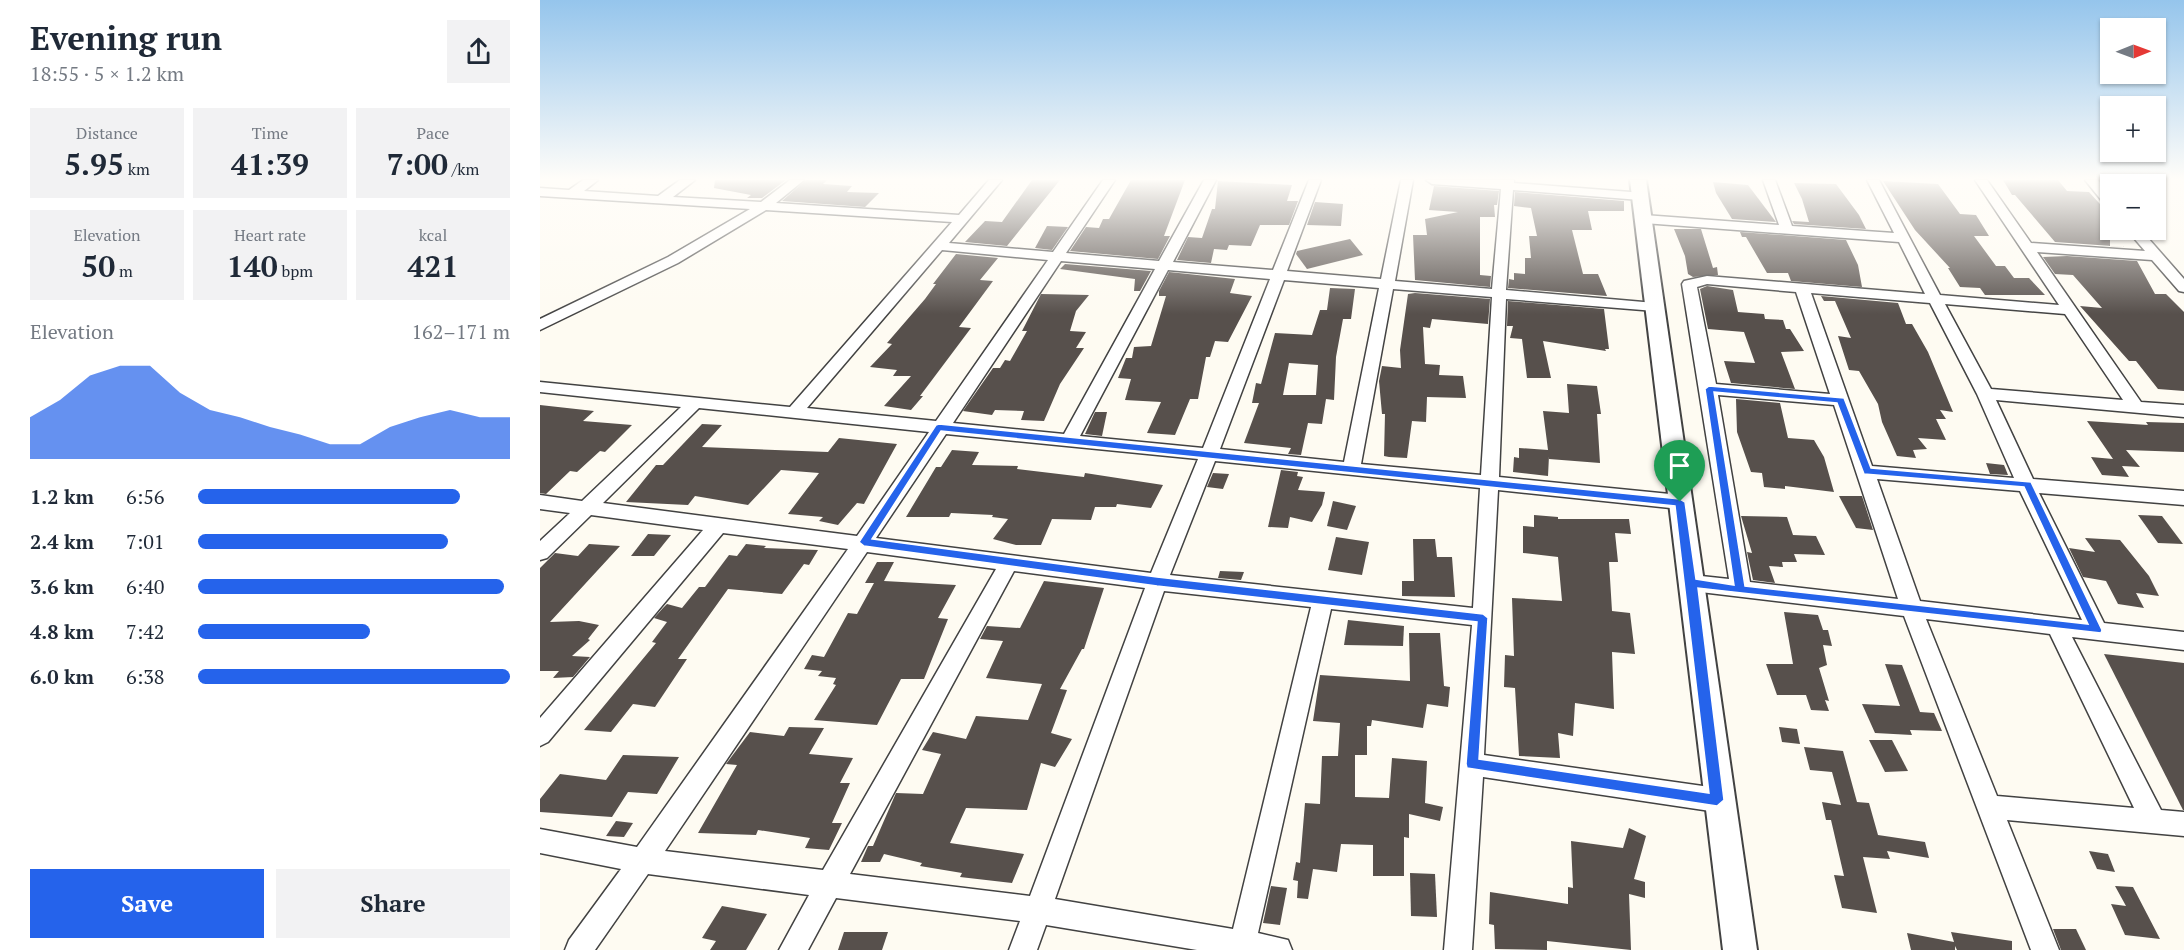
<!DOCTYPE html>
<html lang="en">
<head>
<meta charset="utf-8">
<style>
  :root { --surface:#fff; --page:#f2f2f3; --text:#1f2937; --muted:#747a83; --accent:#2563eb }
  body { margin:0; font-family:"PT Serif",serif; background:var(--page); color:var(--text); height:100vh; display:flex; flex-direction:column; font-size:22px; white-space:nowrap }
  * { box-sizing:border-box; margin:0 }
  p { font-size:20px; color:var(--muted) }
  .icon { flex:none; width:33px; height:33px; fill:none; stroke:currentColor; stroke-width:2; stroke-linecap:round; stroke-linejoin:round }
  .map { position:relative; flex:1; overflow:hidden }
  .details { display:flex; flex-direction:column; background:var(--surface); width:540px }
  .details>* { flex:none }
  .needle { width:39px; rotate:89deg }
  .controls { position:absolute; left:1560px; top:18px; display:grid; gap:12px }
  .controls a { display:grid; place-items:center; width:66px; height:66px; border-radius:0px; background:var(--surface); box-shadow:0 2px 4px #0004; font-size:30px }
  .pin { position:absolute; display:grid; place-items:center; width:51px; height:51px; color:#fff; margin:-62px -26px; border-radius:50% 50% 50% 0; rotate:-45deg; box-shadow:0 0 6px #0007 }
  .pin .icon { rotate:45deg }
  .round { display:grid; place-items:center; flex:none; width:63px; height:63px; border-radius:0px; background:var(--page) }
  .overview { display:flex; align-items:center; justify-content:space-between; height:102px; padding:0 30px }
  h1 { font-size:33px; font-weight:700; line-height:45px }
  .stats { display:grid; grid-template-columns:repeat(3,1fr); gap:9px; height:102px; padding:6px 30px }
  .stats div { display:grid; align-content:center; border-radius:0px; background:var(--page); text-align:center }
  .stats b { font-size:30px; font-weight:700 }
  .stats small { font-size:16px; font-weight:400 }
  .stats p { font-size:16px }
  .chart { height:168px; padding:12px 30px }
  .chart p { display:flex; justify-content:space-between }
  .chart svg { width:100%; height:108px; margin-top:6px; fill:var(--accent); opacity:.7 }
  .action { display:flex; gap:12px; margin-top:auto; padding:12px 30px }
  .action a { flex:1; height:69px; border-radius:0px; background:var(--accent); color:#fff; font-size:24px; font-weight:700; line-height:69px; text-align:center }
  .action a+a { background:var(--page); color:var(--text) }
  ul { padding:0 30px; list-style:none; font-size:20px }
  li { display:grid; grid-template-columns:96px 72px 1fr; align-items:center; height:45px }
  li i { height:15px; border-radius:8px; background:var(--accent) }
  main { display:flex; flex:1; min-height:0 }
  .map>svg:first-child { display:block }
</style>
</head>
<body>
<main>
<section class="details">
<div class="overview"><div><h1>Evening run</h1><p>18:55 · 5 × 1.2 km</p></div><a class="round"><svg class="icon" aria-label="share" viewBox="0 0 24 24"><path d="M12 15V3M7 8l5-5 5 5M5 13v7h14v-7"/></svg></a></div>
<div class="stats">
<div><p>Distance</p><b>5.95<small> km</small></b></div>
<div><p>Time</p><b>41:39</b></div>
<div><p>Pace</p><b>7:00<small> /km</small></b></div>
</div>
<div class="stats">
<div><p>Elevation</p><b>50<small> m</small></b></div>
<div><p>Heart rate</p><b>140<small> bpm</small></b></div>
<div><p>kcal</p><b>421</b></div>
</div>
<div class="chart"><p><span>Elevation</span>162–171 m</p>
<svg viewBox="0 0 160 44" preserveAspectRatio="none"><path d="M0 44V27L10 20L20 10L30 6L40 6L50 17L60 24L70 27L80 31L90 34L100 38L110 38L120 31L130 27L140 24L150 27L160 27V44z"/></svg>
</div>
<ul>
<li><b>1.2 km</b>6:56<i style="width:84%"></i></li>
<li><b>2.4 km</b>7:01<i style="width:80%"></i></li>
<li><b>3.6 km</b>6:40<i style="width:98%"></i></li>
<li><b>4.8 km</b>7:42<i style="width:55%"></i></li>
<li><b>6.0 km</b>6:38<i style="width:100%"></i></li>
</ul>
<div class="action"><a>Save</a><a>Share</a></div>
</section>
<div class="map">
<svg width="1644" height="950" viewBox="0 0 1644 950">
  <rect width="100%" height="100%" fill="#fefbf2"/>
  <!-- building -->
  <g fill="#57504c" fill-rule="evenodd">
    <path d="M175 180H246L222 198H207L211 195 174 188Z"/>
    <path d="M266 180H287L283 184 312 186 307 192 339 193 325 207 242 201Z"/>
    <path d="M492 180H520L467 246 425 242 445 221 462 222Z"/>
    <path d="M591 180H645L624 236H630L618 259 530 251 546 227 559 228 563 219H569Z"/>
    <path d="M1463 180H1518L1527 191 1549 192 1570 215V246L1586 247 1515 242 1475 195H1472Z"/>
    <path d="M678 181 752 185 747 201H758L749 225H720L711 246 689 245 687 250 674 249 671 263 637 260 648 237 662 238 672 209H675Z"/>
    <path d="M1343 181 1398 184 1420 214 1436 215 1449 236H1434L1456 266H1465L1474 278H1489L1505 295H1445L1440 288 1420 287 1408 268H1410L1375 230Z"/>
    <path d="M1173 182 1208 185 1236 222 1192 219 1176 193Z"/>
    <path d="M1254 183 1296 184 1319 215 1326 229 1254 224 1252 221 1269 222 1262 199Z"/>
    <path d="M894 186 959 191 957 205H954L955 217H940V275L951 276 950 287 875 280 873 235H887L885 219 918 212 889 210Z"/>
    <path d="M975 192 1084 201V211H1048L1052 230H1032L1043 274H1058L1067 296 968 288 969 279 974 280V273L985 274V258H991L989 236H997L991 208 974 206Z"/>
    <path d="M775 202 803 204 801 226 767 225Z"/>
    <path d="M507 226 528 227 512 250 495 248Z"/>
    <path d="M1134 229H1161L1173 268 1177 267 1178 275 1153 277 1148 274 1145 256Z"/>
    <path d="M1200 232 1306 240 1318 265 1322 287 1251 281 1248 273H1227L1206 237H1202Z"/>
    <path d="M810 239 823 255 767 269 756 254 757 251Z"/>
    <path d="M416 254 458 258 440 280 453 281 419 327 431 328 380 396H383L371 410 344 406 371 376H353L357 370 330 367 352 344 347 343 385 299 396 284H393Z"/>
    <path d="M1527 256 1597 261 1615 294H1626L1644 312V391L1618 389 1596 361H1589L1540 306 1562 308 1533 275 1515 274 1503 257Z"/>
    <path d="M525 264 611 271 600 291H594L595 279 520 269Z"/>
    <path d="M629 272 695 279 690 293 712 296 688 342 675 341 670 357H666L658 399H650L635 435 607 433 621 402 585 400 591 379 578 378 586 358H592L594 347 611 346 626 296H619V291Z"/>
    <path d="M1167 286 1193 290 1198 312 1224 314 1225 319 1243 320 1246 329H1250L1264 351 1241 352 1255 389 1191 383 1184 361 1215 363 1204 332 1168 329 1160 289Z"/>
    <path d="M790 288 815 289 811 319H803L796 357 794 400 786 399 782 424 768 423 761 455 748 454 751 448 704 443 719 403H712L716 383 721 384 735 333 772 335 780 310H787ZM749 363 778 365 776 395H743Z"/>
    <path d="M875 293 950 299 948 324 892 319 890 328 883 327 885 364 900 365 899 375 923 376 926 398 887 397 886 422 872 421 867 458 849 457 844 456 845 414H842L839 381 842 366 861 368 860 350 868 294Z"/>
    <path d="M501 294 549 295 536 311 530 331 546 332 536 348H544L520 384 504 421 481 420 484 411 455 410 452 415 423 411 453 368H460L465 360 470 361 487 331H482Z"/>
    <path d="M1281 296 1358 303 1366 324H1372L1388 352 1413 412 1400 410 1406 419H1396L1406 440 1378 438 1387 449 1373 450 1376 458 1357 456 1342 422 1338 404 1319 371 1309 370 1298 336 1311 338 1295 301H1284Z"/>
    <path d="M968 301 1064 309 1069 349H1065L1066 351 1003 341 1011 378H987L982 339 970 338 973 326H967Z"/>
    <path d="M1027 384 1057 386 1061 414H1057L1060 463 1009 459V456L1008 476 973 472 974 457 979 458V448L1008 450 1003 411 1029 413Z"/>
    <path d="M1196 399 1240 403 1248 438 1274 440 1284 457 1294 492 1245 486V489L1224 487 1222 473 1211 472 1197 432Z"/>
    <path d="M0 405 54 411 43 421 92 425 65 452 60 451 37 472 30 471 6 494 0 493Z"/>
    <path d="M555 412H567L562 436 545 434Z"/>
    <path d="M1547 421 1608 425 1606 422 1644 423V452L1586 450 1600 467 1582 466 1589 477 1562 475 1551 457 1573 459Z"/>
    <path d="M162 424 182 425 162 447 288 452 299 438 357 444 324 504 317 503 298 525 279 521 283 517 248 514 279 473 241 470 208 505 155 496 148 505 86 502 116 465H123Z"/>
    <path d="M412 450 439 452 432 465 478 466 477 469 544 477 545 473 623 485 611 508 577 504 576 507H555L551 520 512 519 501 545H476L453 539 468 519 452 517 453 515 411 513 409 517H366L396 467H401Z"/>
    <path d="M1446 463 1464 465 1468 475 1450 474Z"/>
    <path d="M741 470 758 472 757 476 763 477 758 490 785 492 782 505 772 522 750 517 748 528 728 527Z"/>
    <path d="M673 473 689 474 683 489 667 487Z"/>
    <path d="M1299 496H1322L1333 530 1316 528Z"/>
    <path d="M793 501 816 506 807 530 787 526Z"/>
    <path d="M994 515 1018 517V519H1089L1091 534 1075 533 1078 562H1069L1072 611 1090 613 1095 654 1072 652 1074 709 1035 703 1033 736 1018 733 1020 758 979 756 975 688 964 687 965 655 974 656 972 598 1022 601 1018 557 983 553V526L994 527Z"/>
    <path d="M1598 515 1622 516 1643 544 1618 543Z"/>
    <path d="M1201 516 1247 517 1253 535 1276 536 1285 555 1254 554 1257 562H1242L1243 567 1229 566 1235 583 1213 580 1207 552 1212 553Z"/>
    <path d="M108 534 131 535 114 556H91Z"/>
    <path d="M796 537 829 542 822 575 788 570Z"/>
    <path d="M1545 538 1580 540 1609 576 1619 596 1596 593 1604 608 1578 604 1566 581 1543 577 1529 548 1555 552Z"/>
    <path d="M873 539H895L897 557H912L915 597 862 596V581H874Z"/>
    <path d="M49 544 80 546 10 622 39 621 59 625 48 639 50 640 32 656 50 657 33 677 13 678 19 671H0V568L15 553 38 556Z"/>
    <path d="M206 544 226 546 224 548 278 550 269 565 264 564 242 594 188 589 138 659H147L115 707 93 704 71 732 44 730 116 643 112 642 127 622 114 618 123 608 127 604 142 608 159 587H165L189 555 197 556Z"/>
    <path d="M337 562H354L344 581 416 585 398 618 408 619 384 679H361L337 725 274 720 296 685 293 684 296 678 278 676 282 671 264 669 272 655 284 657 308 613 317 614 334 583H325Z"/>
    <path d="M680 571 704 572 701 580 678 578Z"/>
    <path d="M504 581 564 588 544 649H542L520 689 527 690 511 733 532 739 515 767 501 763 487 810 426 808 410 843 484 854 472 883 420 877 422 873 380 866 382 863 344 854 340 862H321L328 846H333L356 793 383 794 401 754 382 750 393 732 426 739 436 716 488 720 502 684 446 678 463 641 440 639 447 626 480 628Z"/>
    <path d="M1244 612 1278 615 1283 630H1288L1292 646 1283 645 1287 665 1279 668 1289 701 1285 700 1289 711 1271 710 1266 695H1237L1226 664H1253Z"/>
    <path d="M808 620 864 626 863 646 804 645Z"/>
    <path d="M869 633H900L904 686 910 687 908 707 887 704 883 728 832 720 831 726H827V755H815V797L849 798 852 758 887 761 885 803 903 807 900 821 869 814V838L864 837V876H833V845L801 844 797 872 773 869 768 899 757 898 758 881 753 880 756 862 760 863 765 803 780 804 782 756H798L800 723 773 721 780 675 870 681Z"/>
    <path d="M1564 654 1644 663V810H1643Z"/>
    <path d="M1345 664 1362 665 1380 712 1394 713 1402 731 1370 730 1372 735 1335 733 1322 704 1360 706Z"/>
    <path d="M249 727 284 728 269 754 313 758 300 783H310L292 823H302L289 850 265 848 270 838 218 830 216 835 158 833 197 765 186 764 210 732 244 736Z"/>
    <path d="M1239 727 1257 729 1260 744 1242 742Z"/>
    <path d="M1329 740H1352L1368 771 1345 772Z"/>
    <path d="M1264 747 1303 751 1317 802 1329 803 1338 835 1385 842 1389 858 1347 851 1350 859 1323 857 1337 913 1302 908 1294 875 1304 876 1291 820H1286L1282 802 1301 805 1292 772 1270 770Z"/>
    <path d="M83 755 139 757 117 794 88 792 72 817 0 812V799L20 774 66 780Z"/>
    <path d="M76 821 93 823 84 837 66 836Z"/>
    <path d="M1089 828 1106 836 1094 879 1105 882V898L1089 894 1091 950 1007 941V950L955 949 954 925 949 924 950 892 1028 904V887L1033 888 1031 841 1083 848Z"/>
    <path d="M1549 851 1568 854 1575 872 1557 869Z"/>
    <path d="M870 873 895 874 897 917 871 916Z"/>
    <path d="M731 886 747 888 740 925 723 923Z"/>
    <path d="M1575 886 1593 887 1620 939 1585 935 1571 904 1586 906Z"/>
    <path d="M182 906 227 914 206 950H170L176 941 162 938Z"/>
    <path d="M1513 929H1536L1546 950H1521Z"/>
    <path d="M304 932H348L342 950H298Z"/>
    <path d="M1411 932 1472 941V950H1417L1415 946V950H1371L1367 933 1414 942Z"/>
  </g>
  <g fill="none" stroke-linecap="round" stroke-linejoin="round">
    <!-- minor casing -->
    <g stroke="#424242" stroke-width="3">
      <g id="minor">
        <path d="M43 180H58L44 191 118 196 140 180H155L133 197 221 202 250 180H264L236 203 419 215 449 180H462L409 243 513 252 563 180H575L526 253 619 261 664 180H676L633 262 733 270 769 180H781L747 271 841 279 861 180H873L855 281 952 289 961 189 892 184 886 180H974V183L1104 193 1106 196 1100 200 973 190 966 290 1115 303 1122 307 1115 311 966 299 959 477 1140 495 1147 497 1149 502 1147 507 1140 509 958 490 944 755 1177 788 1186 792 1189 800 1186 808 1177 812 943 777 932 950H904L932 625 791 609 718 933 748 940 752 950H657L506 925 497 950H469L480 921 296 898 268 950H239L269 895 108 874 55 950H25L29 940 81 869 0 853V829L97 847 308 549 183 533 8 742 0 746V718L163 530 51 515 7 558 0 560V541L30 513 0 509V495L42 501 141 407 0 392V382L250 407 412 222 226 210 138 263 0 330V319L128 257 210 209 0 196V188L29 190ZM402 250 508 260 396 421 267 408ZM521 261 615 269 524 434 413 423ZM628 270 730 279 663 448 540 436ZM744 280 839 288 804 462 680 449ZM853 289 952 297 941 475 821 464ZM159 408 389 432 317 536 63 503ZM406 434 658 459 611 573 336 538ZM675 461 940 488 933 608 630 575ZM327 552 456 569 283 870 125 851ZM474 571 605 588 490 896 310 874ZM624 591 771 607 693 929 515 899Z"/>
        <path d="M1223 180H1235L1252 226 1354 233 1327 180H1339L1400 295 1519 305 1435 180H1447L1491 243 1605 251 1587 230H1601L1644 279V292L1639 291 1612 260 1497 252 1601 402 1644 405V417L1456 400 1493 479 1644 491V505L1499 493 1564 623 1644 632V650L1532 637 1621 810 1644 812V836L1467 820 1519 950H1491L1364 616 1152 591 1145 589 1142 583 1145 577 1152 575 1189 579 1142 284 1144 281 1167 276 1385 294 1359 242 1104 223 1098 219 1104 215 1239 225ZM1167 284 1256 292 1290 394 1176 384 1157 287ZM1271 293 1390 303 1437 394 1474 478 1332 466ZM1405 304 1525 314 1583 400 1451 389ZM1178 395 1294 405 1358 599 1210 582ZM1337 479 1480 491 1542 620 1380 601ZM1386 619 1510 634 1594 808 1457 796Z"/>
        <path d="M1545 180H1558L1570 196V207L1566 206Z"/>
      </g>
    </g>
    <!-- tertiary casing -->
    <g stroke="#424242" stroke-width="4">
      <path id="tertiary" d="M1090 180H1106L1217 950H1183Z"/>
    </g>
    <!-- minor -->
    <use href="#minor" fill="#fff" fill-rule="evenodd"/>
    <!-- tertiary -->
    <use href="#tertiary" fill="#fff" fill-rule="evenodd"/>
  </g>
  <!-- sky -->
  <linearGradient id="sky" x2="0" y2="1"><stop stop-color="#95c5ec"/><stop offset="0.57" stop-color="#fffdf9"/><stop offset="1" stop-color="#fffdf9" stop-opacity="0"/></linearGradient>
  <rect width="1644" height="314" fill="url(#sky)"/>
  <!-- route -->
  <path fill="#2563eb" stroke="#fff" stroke-width="1.5" fill-rule="evenodd" d="M1169 386 1304 398 1331 468 1491 482 1562 630 1561 633 1158 588 1184 800 1177 806 927 768 926 764 937 622 617 586 324 546 319 542 396 425 399 424 1140 499 1145 502 1156 579 1194 585 1165 389ZM1174 392 1297 403 1324 474 1484 487 1548 624 1205 586ZM401 431 1135 506 1169 793 939 759 948 618 943 614 617 577 332 539Z"/>
</svg>
<div class="controls">
<a><svg class="needle" viewBox="-14 -14 28 28"><path d="M0-13l5 13h-10z" fill="#e53935"/><path d="M0 13l5-13h-10z" fill="#747a83"/></svg></a>
<a>+</a>
<a>−</a>
</div>
<div class="pin" style="left:1140px;top:502px;background:#1e9e55"><svg class="icon" aria-label="arrive" viewBox="0 0 24 24"><path d="M6 21V4h12l-3 4 3 4H6"/></svg></div>
</div>
</main>
</body>
</html>
